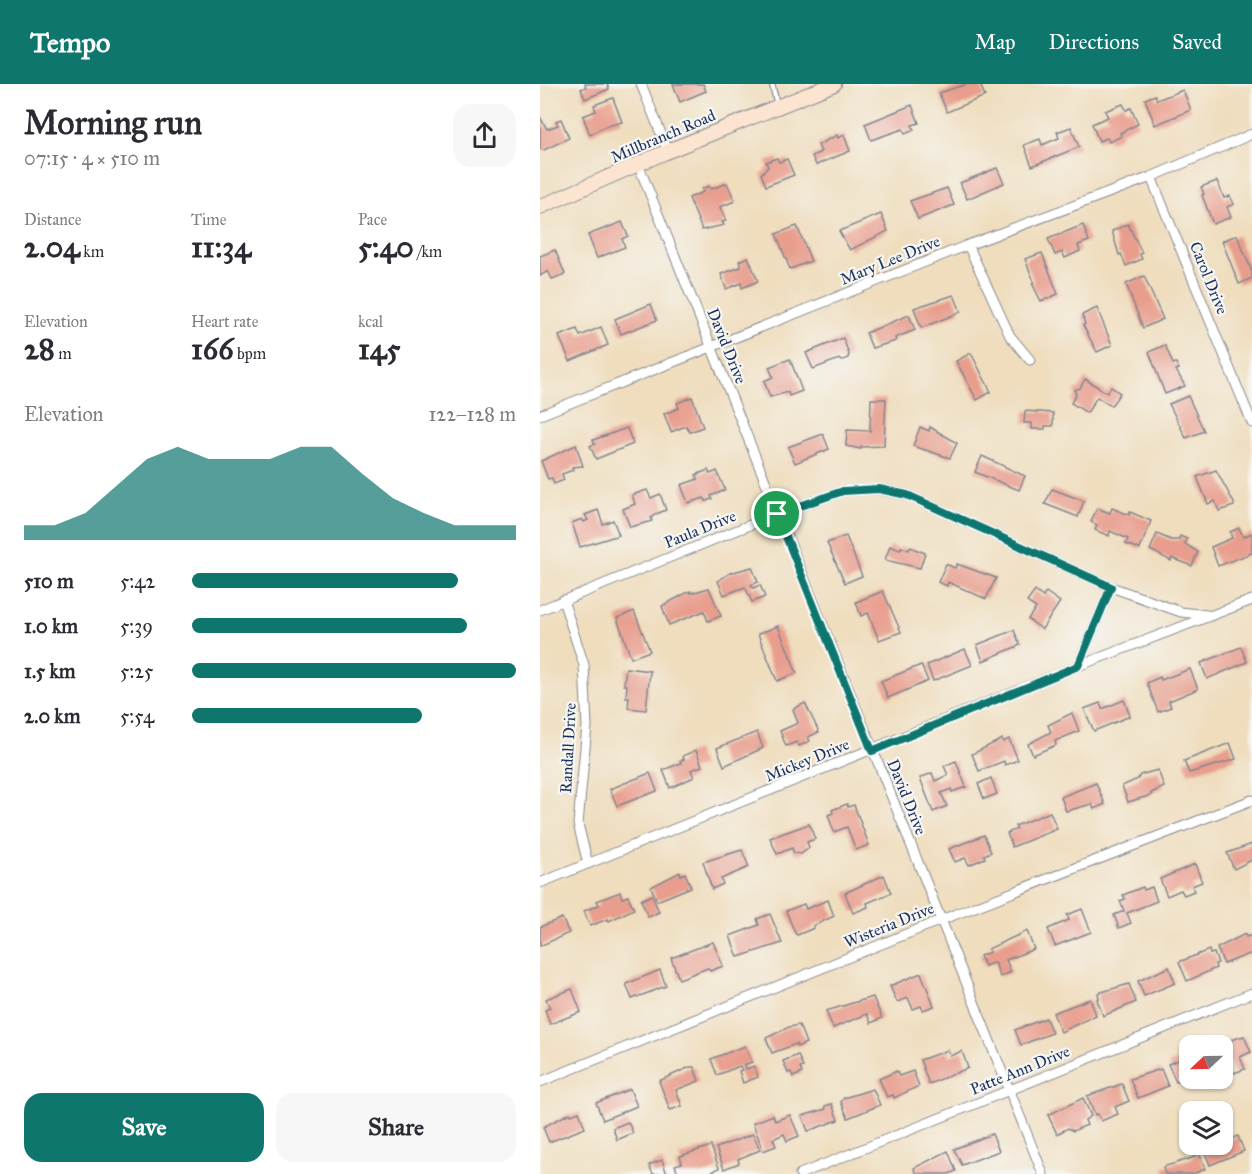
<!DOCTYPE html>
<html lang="en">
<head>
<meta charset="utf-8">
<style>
  :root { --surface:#fff; --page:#f7f7f7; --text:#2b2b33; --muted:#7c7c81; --accent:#0f766e }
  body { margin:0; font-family:"IM FELL Great Primer",serif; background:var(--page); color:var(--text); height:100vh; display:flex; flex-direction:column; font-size:22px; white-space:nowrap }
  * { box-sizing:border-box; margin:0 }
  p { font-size:20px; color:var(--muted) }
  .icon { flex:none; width:33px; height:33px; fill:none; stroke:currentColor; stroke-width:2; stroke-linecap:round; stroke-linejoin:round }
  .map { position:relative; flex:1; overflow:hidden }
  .details { display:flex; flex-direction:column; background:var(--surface); width:540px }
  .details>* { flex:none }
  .needle { width:39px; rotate:248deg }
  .fabs { position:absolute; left:639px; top:951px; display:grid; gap:12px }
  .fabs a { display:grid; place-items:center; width:54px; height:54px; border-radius:12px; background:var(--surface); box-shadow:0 2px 4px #0004; font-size:30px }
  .pin { position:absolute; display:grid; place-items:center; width:51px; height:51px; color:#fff; margin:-26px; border:3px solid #fff; border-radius:50%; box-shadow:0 2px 6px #0007 }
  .round { display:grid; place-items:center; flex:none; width:63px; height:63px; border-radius:18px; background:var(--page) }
  .headline { display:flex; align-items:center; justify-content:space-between; height:102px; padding:0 24px }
  h1 { font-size:33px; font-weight:700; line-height:45px }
  .stats { display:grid; grid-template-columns:repeat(3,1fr); gap:9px; height:102px; padding:6px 24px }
  .stats div { display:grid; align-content:center }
  .stats b { font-size:30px; font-weight:700 }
  .stats small { font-size:16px; font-weight:400 }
  .stats p { font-size:16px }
  .chart { height:168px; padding:12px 24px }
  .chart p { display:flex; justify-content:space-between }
  .chart svg { width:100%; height:108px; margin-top:6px; fill:var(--accent); opacity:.7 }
  .primary-button { display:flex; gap:12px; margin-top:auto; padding:12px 24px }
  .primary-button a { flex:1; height:69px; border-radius:18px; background:var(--accent); color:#fff; font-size:24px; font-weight:700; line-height:69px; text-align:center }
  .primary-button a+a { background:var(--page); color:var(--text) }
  ul { padding:0 24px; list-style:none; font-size:20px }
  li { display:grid; grid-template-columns:96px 72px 1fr; align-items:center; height:45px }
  li i { height:15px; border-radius:8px; background:var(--accent) }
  header { display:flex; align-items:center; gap:36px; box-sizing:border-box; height:84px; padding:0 30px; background:var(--accent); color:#fff }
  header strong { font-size:28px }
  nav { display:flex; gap:33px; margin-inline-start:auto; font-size:21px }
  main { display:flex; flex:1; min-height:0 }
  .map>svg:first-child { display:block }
</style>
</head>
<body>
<header>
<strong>Tempo</strong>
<nav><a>Map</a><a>Directions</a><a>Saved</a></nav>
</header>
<main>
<section class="details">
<div class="headline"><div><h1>Morning run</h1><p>07:15 · 4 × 510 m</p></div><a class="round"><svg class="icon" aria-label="share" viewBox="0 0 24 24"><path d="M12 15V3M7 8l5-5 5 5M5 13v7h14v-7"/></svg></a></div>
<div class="stats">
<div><p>Distance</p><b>2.04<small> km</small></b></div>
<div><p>Time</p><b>11:34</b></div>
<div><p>Pace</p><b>5:40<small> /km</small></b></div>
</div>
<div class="stats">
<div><p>Elevation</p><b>28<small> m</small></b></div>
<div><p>Heart rate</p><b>166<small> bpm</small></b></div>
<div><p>kcal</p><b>145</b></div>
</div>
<div class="chart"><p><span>Elevation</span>122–128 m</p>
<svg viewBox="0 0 160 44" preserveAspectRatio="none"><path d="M0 44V38L10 38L20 33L30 22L40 11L50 6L60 11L70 11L80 11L90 6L100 6L110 17L120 27L130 33L140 38L150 38L160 38V44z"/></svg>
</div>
<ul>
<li><b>510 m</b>5:42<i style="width:82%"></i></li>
<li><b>1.0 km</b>5:39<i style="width:85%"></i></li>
<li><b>1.5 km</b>5:25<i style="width:100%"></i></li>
<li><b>2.0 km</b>5:54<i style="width:71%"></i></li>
</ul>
<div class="primary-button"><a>Save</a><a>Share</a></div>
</section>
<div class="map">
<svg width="712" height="1090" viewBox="0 0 712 1090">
  <rect width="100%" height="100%" fill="#f6f6f2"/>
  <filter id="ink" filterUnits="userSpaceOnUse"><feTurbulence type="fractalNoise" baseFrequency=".0167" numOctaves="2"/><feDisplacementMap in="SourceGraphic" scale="12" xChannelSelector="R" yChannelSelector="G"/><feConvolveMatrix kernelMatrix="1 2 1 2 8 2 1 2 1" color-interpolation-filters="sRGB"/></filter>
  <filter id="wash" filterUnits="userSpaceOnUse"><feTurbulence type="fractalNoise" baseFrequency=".008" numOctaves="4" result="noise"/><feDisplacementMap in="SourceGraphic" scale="24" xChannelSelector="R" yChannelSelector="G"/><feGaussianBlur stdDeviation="1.35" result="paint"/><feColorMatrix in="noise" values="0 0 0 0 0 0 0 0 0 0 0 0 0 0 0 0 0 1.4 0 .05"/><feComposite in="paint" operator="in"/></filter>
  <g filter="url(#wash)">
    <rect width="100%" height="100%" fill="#efddbd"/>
    <g id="blocks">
      <!-- building -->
      <g fill="#e89d8d">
        <path d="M45 0H67L69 5 45 15 41 5 46 3Z"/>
        <path d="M133 0H163L166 7 140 18Z"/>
        <path d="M427 0H440L445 12 407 28 399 9Z"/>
        <path d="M643 6 651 26 615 41 605 15 615 11 617 16Z"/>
        <path d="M73 14 82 38 64 43 50 51 43 32 56 27 54 21Z"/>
        <path d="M583 20 586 26 591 24 598 40 580 49 582 52 569 58 567 54 559 57 552 40 568 33 565 27Z"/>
        <path d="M372 21 379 39 372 41 374 46 365 50 363 45 331 56 325 40Z"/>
        <path d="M0 33 7 45 18 41 16 37 21 35 29 54 4 66 0 65Z"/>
        <path d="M531 43 539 63 492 82 484 61 500 55 502 61 519 54 517 48Z"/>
        <path d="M297 51 298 54 304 51 310 67 276 81 272 72 281 68 278 61Z"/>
        <path d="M237 74 239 78 247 75 254 91 226 102 221 90 228 83 226 78Z"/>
        <path d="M457 84 464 99 427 115 420 99Z"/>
        <path d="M677 97 684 114 690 112 694 120 687 123 691 133 673 140 662 111 664 110 661 103Z"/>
        <path d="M187 99 195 117 180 123 186 137 182 138 184 141 162 146 149 114 163 108 162 105 169 102 171 105Z"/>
        <path d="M407 104 414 121 378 135 370 117Z"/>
        <path d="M341 130 348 147 310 166 299 147Z"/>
        <path d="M82 138 88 152 82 155 85 163 57 174 48 151Z"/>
        <path d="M588 140 602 169 600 170 602 175 586 182 581 170 579 171 572 147Z"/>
        <path d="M543 141 549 157 538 161 540 167 525 174 522 168 515 171 508 155Z"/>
        <path d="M257 142 271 177 250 185 236 150Z"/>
        <path d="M697 151 712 188V194L699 200 682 157Z"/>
        <path d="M15 166 25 190 12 195 8 187 0 192V172Z"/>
        <path d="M502 169 518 210 501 217 492 199 494 198 485 175Z"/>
        <path d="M208 173 218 197 202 204 201 199 186 205 181 190 201 183 199 177Z"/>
        <path d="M604 192 623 235 603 244 586 200Z"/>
        <path d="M414 211 421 228 381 244 374 224Z"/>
        <path d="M111 220 117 236 81 250 75 235Z"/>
        <path d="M557 224 572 261 557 268 543 241 545 240 542 231Z"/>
        <path d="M369 231 375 246 355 254 356 257 332 264 326 249Z"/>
        <path d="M61 243 68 261 30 277 19 252 37 245 40 252Z"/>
        <path d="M303 254 309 270 308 274 301 277 299 275 273 285 266 269Z"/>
        <path d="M625 261 633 280 636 279 639 285 636 286 645 302 625 310 609 268Z"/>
        <path d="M431 269 451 308 437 316 416 277Z"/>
        <path d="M250 275 262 307 249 312 248 308 230 313 224 297 233 293 229 283Z"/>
        <path d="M545 295 567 309 571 303 580 309 571 322 557 313 547 329 531 319 536 310 534 306 540 304Z"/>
        <path d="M648 312 664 347 646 354 629 320Z"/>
        <path d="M152 313 163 343 150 348 146 342 131 348 124 330 139 324 137 319Z"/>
        <path d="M331 315H346L344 362 321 363V365L306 362 307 346 330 347Z"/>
        <path d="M485 327 513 329V342H505V345H492V339H484Z"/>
        <path d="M380 343 389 347 390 343 417 359 410 374 373 362Z"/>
        <path d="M87 344 93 360 56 375 50 362 55 360 53 356Z"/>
        <path d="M283 350 289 365 255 379 248 363Z"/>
        <path d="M36 361 43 382 32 383 33 386 22 390 24 396 14 400 12 394 8 395 1 377Z"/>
        <path d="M442 372 485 392 479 406 435 388Z"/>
        <path d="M168 386 170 390 177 387 185 406 171 412 172 415 166 417 164 414 148 419 141 401 158 395 156 391Z"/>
        <path d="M676 386 694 419V422L679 427 675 417 668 420 657 393Z"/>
        <path d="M512 405 544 417 538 433 505 420Z"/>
        <path d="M107 406 111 414 120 410 126 426 116 430 111 434 112 437 90 443 83 425 95 420 92 411Z"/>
        <path d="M557 424 570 429 572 424 589 431 590 428 611 437 600 465 586 460 588 455 570 447 569 452 555 446 557 441 551 438Z"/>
        <path d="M58 426 63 440 73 436 79 451 40 463 32 439 42 435 44 438 48 436 45 431Z"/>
        <path d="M699 444 703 453 712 449V469L678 482 671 463 692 454 690 448Z"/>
        <path d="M617 450 631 456H639L640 452 647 455 645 460 658 468 652 482 632 474 631 477 610 466Z"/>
        <path d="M306 452 322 492 305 499 287 459Z"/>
        <path d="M350 462 360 466 361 463 369 466 370 463 385 469 380 484 345 476Z"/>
        <path d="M406 480 415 484 417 480 456 494 446 515 408 498 407 502 398 498Z"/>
        <path d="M212 483 218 498 211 501 213 504 220 501 225 513 212 518 205 503 184 511 178 497 190 489Z"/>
        <path d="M169 504 181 532 168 537 164 527 129 541 122 522 150 507 151 509Z"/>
        <path d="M343 507 361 548 339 556 328 529 321 532 316 518Z"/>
        <path d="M495 507 503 513 506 508 520 518 502 545 488 535 496 524 487 518Z"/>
        <path d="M94 527 110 567 91 574 77 534Z"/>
        <path d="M238 542 257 589 237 597 218 550Z"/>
        <path d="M474 546 480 561 443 577 437 561Z"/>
        <path d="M701 563 707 578 667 595 661 579Z"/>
        <path d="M425 565 432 581 393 597 387 581Z"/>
        <path d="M381 581 388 597 348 614 341 597Z"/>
        <path d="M86 584 110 587 106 626 88 624 89 613H86L87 601H84Z"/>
        <path d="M650 585 658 605 629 617 631 623 618 628 607 599 620 593 621 596Z"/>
        <path d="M584 616 590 632 554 647 544 625 560 619 562 625Z"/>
        <path d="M265 619 279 648 268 653 270 657 259 662 257 658 246 662 240 647 258 639 253 625Z"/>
        <path d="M532 629 539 647 515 657 516 661 493 671 488 660 511 648 508 641Z"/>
        <path d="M217 648 223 664 184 682 177 664Z"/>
        <path d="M462 655 463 658 469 655 478 676 465 681 464 677 439 687 432 670Z"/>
        <path d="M690 659 696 675 649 689 644 677Z"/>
        <path d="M156 666 162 682 151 686 154 693 130 704 123 686 141 679 140 677 144 675 143 672Z"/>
        <path d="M416 677 426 703 412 708 411 705 401 709 407 722 393 728 380 694 392 689 395 697 408 691 404 682Z"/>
        <path d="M618 686 624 703 611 709 612 711 588 718 582 702 598 695 600 691Z"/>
        <path d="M110 689 117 707 77 722 70 705Z"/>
        <path d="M451 694 457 710 444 715 438 700Z"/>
        <path d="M556 699 565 720 554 725 552 720 526 727 521 713Z"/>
        <path d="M307 720 308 723 314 721 329 761 316 766 307 743 294 748 288 731 293 729 292 726Z"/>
        <path d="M510 728 517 745 472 763 467 749 477 745 475 742Z"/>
        <path d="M269 740 275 755 267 758 269 764 261 770 254 769 252 764 237 770 230 754Z"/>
        <path d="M444 751 451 768 444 771 445 774 429 781 425 774 415 778 409 765Z"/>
        <path d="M712 760V776L694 785 687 769Z"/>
        <path d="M202 766 209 783 181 795 183 800 172 805 163 778Z"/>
        <path d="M655 780 662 798 652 802 654 807 644 811 641 806 627 812 620 795Z"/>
        <path d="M140 788 141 791 145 789 151 803 117 817 111 803Z"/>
        <path d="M344 791 351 809 327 819 328 823 313 829 305 809Z"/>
        <path d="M603 803 604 806 612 803 617 817 587 829 591 839 579 844 574 831 584 827 580 817 585 815 583 811Z"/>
        <path d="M80 808 82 814 88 812 94 825 69 837 68 835 50 842 44 827 59 821 57 817Z"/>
        <path d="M112 811 119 828 108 833 101 816Z"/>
        <path d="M288 816 294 832 273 842 274 844 257 851 255 849 246 827 264 820 266 825Z"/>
        <path d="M542 825 551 848 515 862 508 845 529 836 527 831Z"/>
        <path d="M230 830 242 859 198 873 190 852 219 841 217 835Z"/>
        <path d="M22 834 29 849 0 862V843Z"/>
        <path d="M487 847 494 865 466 876 471 888 460 893 455 878 445 882 440 872 450 868 448 865Z"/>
        <path d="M705 850 706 853 712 851V869L684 880 677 864Z"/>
        <path d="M173 858 183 882 170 887 168 884 139 895 131 874Z"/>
        <path d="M669 866 670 870 674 869 678 879 675 880 676 884 647 897 639 878Z"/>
        <path d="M629 883 635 899 604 912 598 897Z"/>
        <path d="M120 886 126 902 92 915 86 900Z"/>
        <path d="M381 889 394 922 383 926 381 922 373 925 368 914 357 918 350 902Z"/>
        <path d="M589 900 596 918 563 932 557 915 559 914 558 909Z"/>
        <path d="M32 905 41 928 10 940 5 926 10 924 6 915Z"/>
        <path d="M333 913 342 934 331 939 327 930 293 944 286 927Z"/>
        <path d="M550 915 556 931 521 948 513 929Z"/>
        <path d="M506 934 512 949 481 961 475 946Z"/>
        <path d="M259 941 266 959 257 963 256 960 232 969 226 954 249 943Z"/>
        <path d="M704 952 711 968 700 973 705 985 694 989 689 977 682 980V962L674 961Z"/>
        <path d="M205 962 212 978 204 981 206 985 214 982 218 993 203 999 199 987 202 986 200 982 177 991 171 975Z"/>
        <path d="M408 966 410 972 422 967 428 984 389 1000 380 976Z"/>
        <path d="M258 971 263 983 260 984 262 989 253 993 251 988 248 989 243 977Z"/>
        <path d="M643 974 644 977 650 975V993L636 998 628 980Z"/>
        <path d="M150 983H154L159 997 136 1006 142 1022 130 1026 119 997Z"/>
        <path d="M621 985 628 1002 598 1014 590 995Z"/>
        <path d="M357 987 359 992 373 987 379 1002 354 1014 353 1011 347 1013 339 995Z"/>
        <path d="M582 1000 589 1017 575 1023 578 1030 561 1037 558 1030 555 1031 547 1012Z"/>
        <path d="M90 1005 97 1022 63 1036 56 1019Z"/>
        <path d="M333 1005 340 1021 308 1034 301 1018 304 1014Z"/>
        <path d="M543 1014 551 1032 545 1036 547 1041 533 1047 528 1044 517 1050 508 1031Z"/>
        <path d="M292 1020 298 1036 268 1047 262 1032 286 1025 285 1022Z"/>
        <path d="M39 1028 45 1044 9 1058 3 1043 30 1029 31 1031Z"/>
        <path d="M233 1031 235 1037 250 1031 259 1052 247 1057 244 1050 233 1055 236 1062 223 1067 213 1039Z"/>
        <path d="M88 1038 93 1049 77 1056 73 1044Z"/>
        <path d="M213 1050 220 1066 198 1075 199 1079 184 1085 176 1064Z"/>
        <path d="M452 1050 459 1067 422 1081 414 1065Z"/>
        <path d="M685 1052 687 1057 698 1052 704 1067 670 1081 664 1066 682 1060V1053Z"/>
        <path d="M171 1062 179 1084 169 1090H138L135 1081 142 1079 140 1072Z"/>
        <path d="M408 1067 416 1087 409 1090H377L374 1084Z"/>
        <path d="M659 1069 665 1085 653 1090H625L623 1083 652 1074Z"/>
        <path d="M122 1076 127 1090H113L109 1081Z"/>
      </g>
    </g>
  </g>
  <g filter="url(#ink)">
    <use href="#blocks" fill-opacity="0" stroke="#85868e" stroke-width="1.5"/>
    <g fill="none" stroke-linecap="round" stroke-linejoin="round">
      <!-- service casing -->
      <g stroke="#85868e" stroke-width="7">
        <path id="service" d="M232 0 237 21"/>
      </g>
      <!-- minor casing -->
      <g stroke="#85868e" stroke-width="11">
        <g id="minor">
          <path d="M101 0 128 67"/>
          <path d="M98 80 503 1090"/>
          <path d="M611 93 712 339"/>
          <path d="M428 161 470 252 490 276"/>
          <path d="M0 331 428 161 611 93 712 50"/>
          <path d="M23 516 44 581 47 642 38 740 48 780"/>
          <path d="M0 526 237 430 303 407 338 405 367 411 571 503 641 528 667 531"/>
          <path d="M538 582 571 503"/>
          <path d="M0 799 538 582 712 516"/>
          <path d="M0 998 401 836 712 716"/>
          <path d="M260 1090 712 909"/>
        </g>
      </g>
      <!-- secondary casing -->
      <g stroke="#85868e" stroke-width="16">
        <path id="secondary" d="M0 123 128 67 294 0"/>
      </g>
      <!-- service -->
      <use href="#service" stroke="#fff" stroke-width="4.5"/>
      <!-- minor -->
      <use href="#minor" stroke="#fff" stroke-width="9"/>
      <!-- secondary -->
      <use href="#secondary" stroke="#fce5d0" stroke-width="14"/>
    </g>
  </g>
  <g fill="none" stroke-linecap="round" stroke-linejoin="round" filter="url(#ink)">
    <!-- route casing -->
    <g stroke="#fff" stroke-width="12">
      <path id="route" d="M339 405 367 411 571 503 538 582 332 667 237 430 303 407Z"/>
    </g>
    <!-- route -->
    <use href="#route" stroke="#0f766e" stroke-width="8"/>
  </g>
  <g text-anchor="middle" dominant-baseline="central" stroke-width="4.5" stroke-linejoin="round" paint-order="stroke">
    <!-- street labels -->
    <g font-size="16" fill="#1b2f5e" stroke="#f6f6f2">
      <text transform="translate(123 52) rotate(-23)">Millbranch Road</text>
      <text transform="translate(350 176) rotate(-22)">Mary Lee Drive</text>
      <text transform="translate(669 194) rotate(68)">Carol Drive</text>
      <text transform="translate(187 262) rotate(68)">David Drive</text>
      <text transform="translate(160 445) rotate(-22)">Paula Drive</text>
      <text transform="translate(28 664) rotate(-87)">Randall Drive</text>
      <text transform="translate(267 676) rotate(-22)">Mickey Drive</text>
      <text transform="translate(367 713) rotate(68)">David Drive</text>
      <text transform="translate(349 841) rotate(-22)">Wisteria Drive</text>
      <text transform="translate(480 986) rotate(-22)">Patte Ann Drive</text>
    </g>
  </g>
</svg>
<div class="fabs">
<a><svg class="needle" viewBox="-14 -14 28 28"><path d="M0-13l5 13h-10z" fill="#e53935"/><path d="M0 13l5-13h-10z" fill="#7c7c81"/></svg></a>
<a><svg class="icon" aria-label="layers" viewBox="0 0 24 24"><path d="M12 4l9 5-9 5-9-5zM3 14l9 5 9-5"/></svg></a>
</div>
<div class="pin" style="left:237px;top:430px;background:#1e9e55"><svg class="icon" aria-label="arrive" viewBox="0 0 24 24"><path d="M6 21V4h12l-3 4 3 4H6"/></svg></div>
</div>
</main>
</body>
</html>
